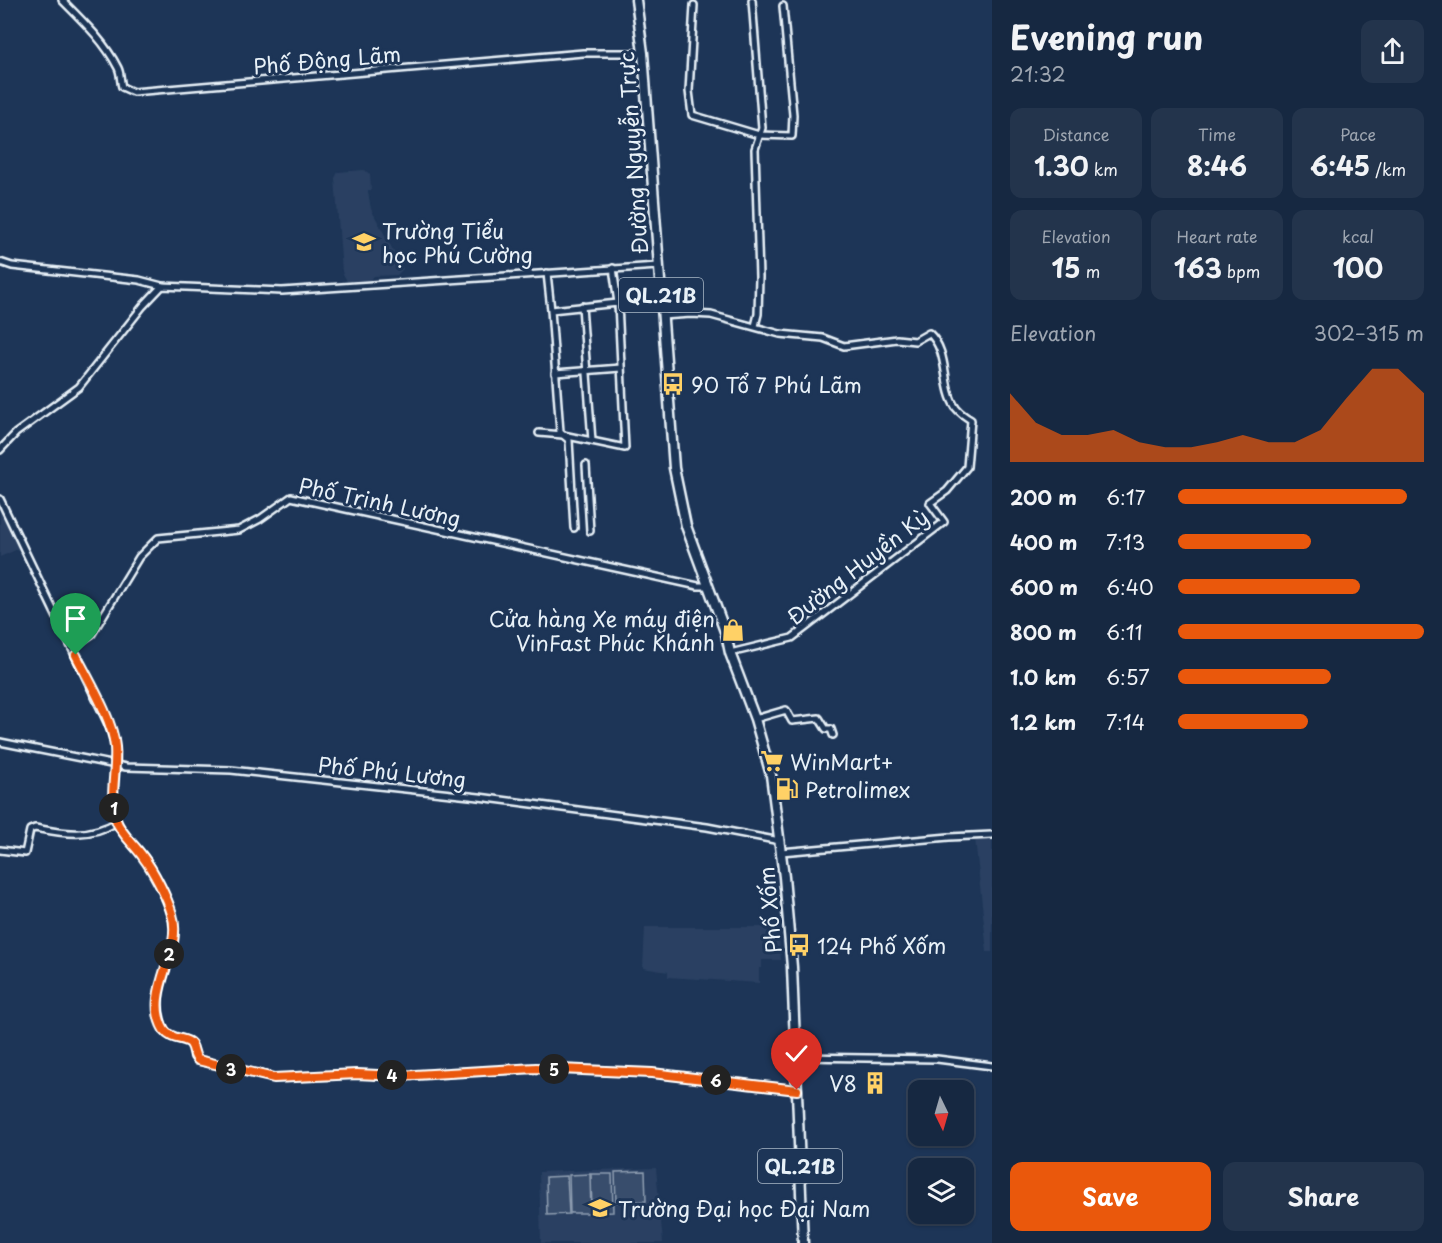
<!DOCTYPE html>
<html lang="en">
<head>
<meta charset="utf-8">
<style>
  :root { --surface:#162841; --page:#23344c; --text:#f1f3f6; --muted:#9ea6b1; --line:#35445a; --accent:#ea580c }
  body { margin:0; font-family:"Playpen Sans",sans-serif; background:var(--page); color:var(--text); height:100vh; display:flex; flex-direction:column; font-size:22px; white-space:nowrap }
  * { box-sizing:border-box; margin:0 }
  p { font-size:20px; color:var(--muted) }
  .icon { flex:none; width:33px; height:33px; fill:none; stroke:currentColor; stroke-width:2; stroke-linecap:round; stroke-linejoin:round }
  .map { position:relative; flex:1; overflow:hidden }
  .side { display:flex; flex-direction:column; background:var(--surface); width:450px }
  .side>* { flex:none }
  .needle { width:39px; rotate:175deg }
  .controls { position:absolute; left:908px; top:1080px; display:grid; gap:12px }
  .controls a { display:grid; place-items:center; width:66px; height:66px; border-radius:12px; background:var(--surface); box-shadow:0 2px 4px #0004,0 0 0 2px var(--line); font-size:30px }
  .pin { position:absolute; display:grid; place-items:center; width:51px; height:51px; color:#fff; margin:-62px -26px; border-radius:50% 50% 50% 0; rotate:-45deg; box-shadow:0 0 6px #0007 }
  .pin .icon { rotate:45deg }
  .km { position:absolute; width:30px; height:30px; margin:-15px; border-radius:50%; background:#222; color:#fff; font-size:16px; line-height:30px; text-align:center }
  .round { display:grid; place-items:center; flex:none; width:63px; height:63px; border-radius:12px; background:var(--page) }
  .head { display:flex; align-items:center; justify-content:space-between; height:102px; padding:0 18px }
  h1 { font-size:33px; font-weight:700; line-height:45px }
  .stats { display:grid; grid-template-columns:repeat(3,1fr); gap:9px; height:102px; padding:6px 18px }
  .stats div { display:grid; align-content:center; border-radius:12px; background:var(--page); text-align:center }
  .stats b { font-size:26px; font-weight:700 }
  .stats small { font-size:16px; font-weight:400 }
  .stats p { font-size:16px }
  .chart { height:168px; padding:12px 18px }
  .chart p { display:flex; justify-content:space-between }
  .chart svg { width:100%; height:108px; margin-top:6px; fill:var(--accent); opacity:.7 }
  .cta { display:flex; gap:12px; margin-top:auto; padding:12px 18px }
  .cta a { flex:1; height:69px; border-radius:12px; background:var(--accent); color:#fff; font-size:24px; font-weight:700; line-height:69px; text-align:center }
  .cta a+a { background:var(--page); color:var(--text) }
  ul { padding:0 18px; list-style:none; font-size:20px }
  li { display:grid; grid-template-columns:96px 72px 1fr; align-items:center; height:45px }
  li i { height:15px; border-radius:8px; background:var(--accent) }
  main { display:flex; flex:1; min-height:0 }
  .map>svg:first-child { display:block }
</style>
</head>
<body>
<main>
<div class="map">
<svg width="992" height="1243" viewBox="0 0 992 1243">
  <rect width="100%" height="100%" fill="#1d3557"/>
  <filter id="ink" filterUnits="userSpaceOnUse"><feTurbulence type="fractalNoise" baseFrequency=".0167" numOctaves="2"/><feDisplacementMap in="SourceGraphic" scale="12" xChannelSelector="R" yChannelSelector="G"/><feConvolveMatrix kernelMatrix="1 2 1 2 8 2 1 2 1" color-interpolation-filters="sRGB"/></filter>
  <g filter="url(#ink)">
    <!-- built -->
    <g fill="#2a4162">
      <path d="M364 170 370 174 371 190 368 191 371 209 403 269 397 275 374 276 370 280 347 281 342 272 335 178 338 172Z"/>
      <path d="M0 506 20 548 0 557Z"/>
      <path d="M992 837V952H987L975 838Z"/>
      <path d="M645 927H778L781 960H762V968H759V983L668 977V972L643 968Z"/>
      <path d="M656 1168 663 1243H541L539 1172Z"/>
    </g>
    <!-- pitch -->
    <g fill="#374d6c" stroke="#909fb2" stroke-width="1.5">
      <path d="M645 1171 646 1201 616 1202 615 1172Z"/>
      <path d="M590 1174 591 1213H570L569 1175Z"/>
      <path d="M591 1174H612L613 1212 592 1213Z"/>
      <path d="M567 1176 569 1214 547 1215 546 1177Z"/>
    </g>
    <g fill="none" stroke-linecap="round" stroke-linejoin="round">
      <!-- minor casing -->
      <g stroke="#e8f1f8" stroke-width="10">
        <g id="minor">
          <path d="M62 0C83 21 105 42 118 68 121 74 120 81 122 87L133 92 583 53H643"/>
          <path d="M752 0 762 128 755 149 759 277 758 314 755 326"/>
          <path d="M694 5 689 91 692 115 759 135 792 136 793 115 783 6"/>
          <path d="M0 262 12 266 139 280 162 286"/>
          <path d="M613 268 618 303"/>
          <path d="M547 273 551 310 560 432 563 435 625 448 618 303 551 310"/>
          <path d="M582 306 592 441"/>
          <path d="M662 316 691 314 711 315 780 334 823 338 844 346 897 339 915 341 929 333C950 352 941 387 956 408 960 413 966 417 971 420L967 467 947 491 930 503 944 522 792 638 730 653"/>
          <path d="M555 373 621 368"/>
          <path d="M539 433 563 435 569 440 574 528"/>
          <path d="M0 450 16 433 79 387 143 306 162 286 282 291 658 266"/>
          <path d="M586 465 590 531"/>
          <path d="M0 499 108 724C111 731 114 739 115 746 118 771 110 795 116 819 120 832 134 845 143 856 156 873 171 905 174 927 177 958 151 986 161 1020 168 1046 182 1034 191 1044 194 1047 194 1053 194 1057L198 1060 274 1078 357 1074 398 1076 536 1068 652 1073 797 1090"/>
          <path d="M72 647 92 634 139 557 158 538 239 530 260 519 291 497 698 586H706"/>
          <path d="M755 719 786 710 792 721 819 718 826 729H831L833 735"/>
          <path d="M0 742 126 767 231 770 479 797 707 827 780 841"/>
          <path d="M0 850 25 853 30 830 35 828C65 834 90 838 117 822"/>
          <path d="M781 852 949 837 992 835"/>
          <path d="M796 1057 937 1059 992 1066"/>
        </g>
      </g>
      <!-- highway casing -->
      <g stroke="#e8f1f8" stroke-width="13">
        <path id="highway" d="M636 0 643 53 674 468 686 526 726 634 730 653 755 719 771 775 784 877 792 967 803 1243"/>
      </g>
      <!-- minor -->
      <use href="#minor" stroke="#1d3557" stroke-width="5"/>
      <!-- highway -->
      <use href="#highway" stroke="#1d3557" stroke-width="8"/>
    </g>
  </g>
  <g fill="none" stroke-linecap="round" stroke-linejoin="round" filter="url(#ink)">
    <!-- route casing -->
    <g stroke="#fff" stroke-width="12">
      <path id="route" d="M76 655C88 679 113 720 115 747 117 771 109 796 116 820 120 833 135 845 143 857 153 870 167 897 172 914 184 951 142 993 164 1030 172 1041 186 1037 191 1044 195 1050 193 1055 198 1060L274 1078 357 1074 398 1076 536 1068 652 1073 797 1090"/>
    </g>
    <!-- route -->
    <use href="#route" stroke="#ea580c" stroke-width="8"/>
  </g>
  <!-- icons -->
  <defs>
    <g id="school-bare" transform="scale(1.8)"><path d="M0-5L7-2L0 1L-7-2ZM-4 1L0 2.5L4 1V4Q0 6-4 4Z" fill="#ffd166" stroke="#1d3557" stroke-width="2.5" paint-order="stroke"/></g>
    <g id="bus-bare" transform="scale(1.8)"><path d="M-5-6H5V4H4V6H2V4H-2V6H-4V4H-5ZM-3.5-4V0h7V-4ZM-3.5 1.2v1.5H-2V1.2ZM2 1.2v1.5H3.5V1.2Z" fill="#ffd166" stroke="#1d3557" stroke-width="2.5" paint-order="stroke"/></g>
    <g id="shop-bare" transform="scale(1.8)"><path d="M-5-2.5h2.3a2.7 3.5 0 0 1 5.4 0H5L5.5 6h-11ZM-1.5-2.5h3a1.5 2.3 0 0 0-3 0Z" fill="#ffd166" stroke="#1d3557" stroke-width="2.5" paint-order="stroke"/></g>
    <g id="supermarket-bare" transform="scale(1.8)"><path d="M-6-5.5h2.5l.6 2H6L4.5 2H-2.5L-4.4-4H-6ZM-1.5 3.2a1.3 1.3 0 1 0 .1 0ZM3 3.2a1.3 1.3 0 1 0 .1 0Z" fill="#ffd166" stroke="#1d3557" stroke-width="2.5" paint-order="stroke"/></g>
    <g id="fuel-bare" transform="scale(1.8)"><path d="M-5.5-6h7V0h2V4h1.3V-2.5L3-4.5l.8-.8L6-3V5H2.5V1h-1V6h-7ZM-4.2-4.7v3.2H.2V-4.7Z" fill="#ffd166" stroke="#1d3557" stroke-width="2.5" paint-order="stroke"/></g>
    <g id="building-bare" transform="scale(1.8)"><path d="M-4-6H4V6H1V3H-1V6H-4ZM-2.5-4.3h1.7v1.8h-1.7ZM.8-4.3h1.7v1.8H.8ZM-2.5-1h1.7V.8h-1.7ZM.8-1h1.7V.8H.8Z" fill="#ffd166" stroke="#1d3557" stroke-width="2.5" paint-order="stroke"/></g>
    <g id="university-bare" transform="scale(1.8)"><path d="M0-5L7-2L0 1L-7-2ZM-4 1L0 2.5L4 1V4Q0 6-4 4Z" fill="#ffd166" stroke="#1d3557" stroke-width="2.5" paint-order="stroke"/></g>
  </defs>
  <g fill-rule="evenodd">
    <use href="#school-bare" x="364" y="242"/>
    <use href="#bus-bare" x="673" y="384"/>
    <use href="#shop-bare" x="733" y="630"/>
    <use href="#supermarket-bare" x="772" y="761"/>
    <use href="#fuel-bare" x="787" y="789"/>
    <use href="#bus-bare" x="799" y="945"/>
    <use href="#building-bare" x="875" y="1083"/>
    <use href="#university-bare" x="600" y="1208"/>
  </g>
  <g text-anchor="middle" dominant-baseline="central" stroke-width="6" stroke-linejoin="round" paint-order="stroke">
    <!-- shield labels -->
    <g fill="#1d3557" stroke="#abb9c8" stroke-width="1.5">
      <rect x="619" y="278" width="84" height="34" rx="4.5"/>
      <rect x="758" y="1149" width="84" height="34" rx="4.5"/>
    </g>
    <g font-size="20" font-weight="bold" fill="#e8f1f8">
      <text x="661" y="295">QL.21B</text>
      <text x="800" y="1166">QL.21B</text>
    </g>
    <!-- street labels -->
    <g font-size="21" fill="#e8f1f8" stroke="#1d3557">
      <text transform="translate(327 59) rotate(-5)">Phố Động Lãm</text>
      <text transform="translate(632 153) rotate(-94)">Đường Nguyễn Trực</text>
      <text transform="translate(380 501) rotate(12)">Phố Trinh Lương</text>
      <text transform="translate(857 566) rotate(-38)">Đường Huyền Kỳ</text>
      <text transform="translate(392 771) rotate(6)">Phố Phú Lương</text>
      <text transform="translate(769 910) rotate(-95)">Phố Xốm</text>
    </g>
    <!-- poi labels -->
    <g font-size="21" fill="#e8f1f8" stroke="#1d3557" text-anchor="start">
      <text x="382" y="230">Trường Tiểu<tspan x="382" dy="24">học Phú Cường</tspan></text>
      <text x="691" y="384">90 Tổ 7 Phú Lãm</text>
      <text x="715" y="618" text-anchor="end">Cửa hàng Xe máy điện<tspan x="715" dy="24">VinFast Phúc Khánh</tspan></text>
      <text x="790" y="761">WinMart+</text>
      <text x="805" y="789">Petrolimex</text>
      <text x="817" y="945">124 Phố Xốm</text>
      <text x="857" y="1083" text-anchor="end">V8</text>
      <text x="618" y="1208">Trường Đại học Đại Nam</text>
    </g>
  </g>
</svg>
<div class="controls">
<a><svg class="needle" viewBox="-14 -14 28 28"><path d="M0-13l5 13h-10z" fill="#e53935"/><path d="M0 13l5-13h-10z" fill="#9ea6b1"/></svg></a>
<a><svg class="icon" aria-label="layers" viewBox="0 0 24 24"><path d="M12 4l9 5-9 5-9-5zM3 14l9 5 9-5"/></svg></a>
</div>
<div class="pin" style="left:76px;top:655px;background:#1e9e55"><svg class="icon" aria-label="arrive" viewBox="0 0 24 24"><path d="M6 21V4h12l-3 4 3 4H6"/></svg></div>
<div class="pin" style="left:797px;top:1090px;background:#d93025"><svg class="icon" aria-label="check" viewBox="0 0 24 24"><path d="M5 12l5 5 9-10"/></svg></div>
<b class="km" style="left:114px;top:808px">1</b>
<b class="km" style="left:169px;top:954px">2</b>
<b class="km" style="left:231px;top:1069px">3</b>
<b class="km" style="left:392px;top:1075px">4</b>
<b class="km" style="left:554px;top:1069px">5</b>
<b class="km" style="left:716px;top:1080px">6</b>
</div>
<section class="side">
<div class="head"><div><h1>Evening run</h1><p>21:32</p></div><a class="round"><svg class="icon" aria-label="share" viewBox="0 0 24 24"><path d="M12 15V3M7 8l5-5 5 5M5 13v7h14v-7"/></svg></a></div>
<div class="stats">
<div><p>Distance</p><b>1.30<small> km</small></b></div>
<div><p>Time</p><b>8:46</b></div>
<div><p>Pace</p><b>6:45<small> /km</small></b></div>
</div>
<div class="stats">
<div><p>Elevation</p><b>15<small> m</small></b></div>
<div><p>Heart rate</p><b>163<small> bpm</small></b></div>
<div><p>kcal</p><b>100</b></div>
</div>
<div class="chart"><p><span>Elevation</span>302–315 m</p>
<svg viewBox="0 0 160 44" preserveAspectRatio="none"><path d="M0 44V16L10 28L20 33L30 33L40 31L50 36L60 38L70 38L80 36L90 33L100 36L110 36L120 31L130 18L140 6L150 6L160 16V44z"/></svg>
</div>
<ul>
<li><b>200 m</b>6:17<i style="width:93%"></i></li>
<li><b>400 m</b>7:13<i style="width:54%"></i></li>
<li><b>600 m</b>6:40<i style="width:74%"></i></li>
<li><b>800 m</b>6:11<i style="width:100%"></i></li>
<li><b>1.0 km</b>6:57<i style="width:62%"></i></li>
<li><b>1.2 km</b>7:14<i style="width:53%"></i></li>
</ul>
<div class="cta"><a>Save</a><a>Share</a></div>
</section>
</main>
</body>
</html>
